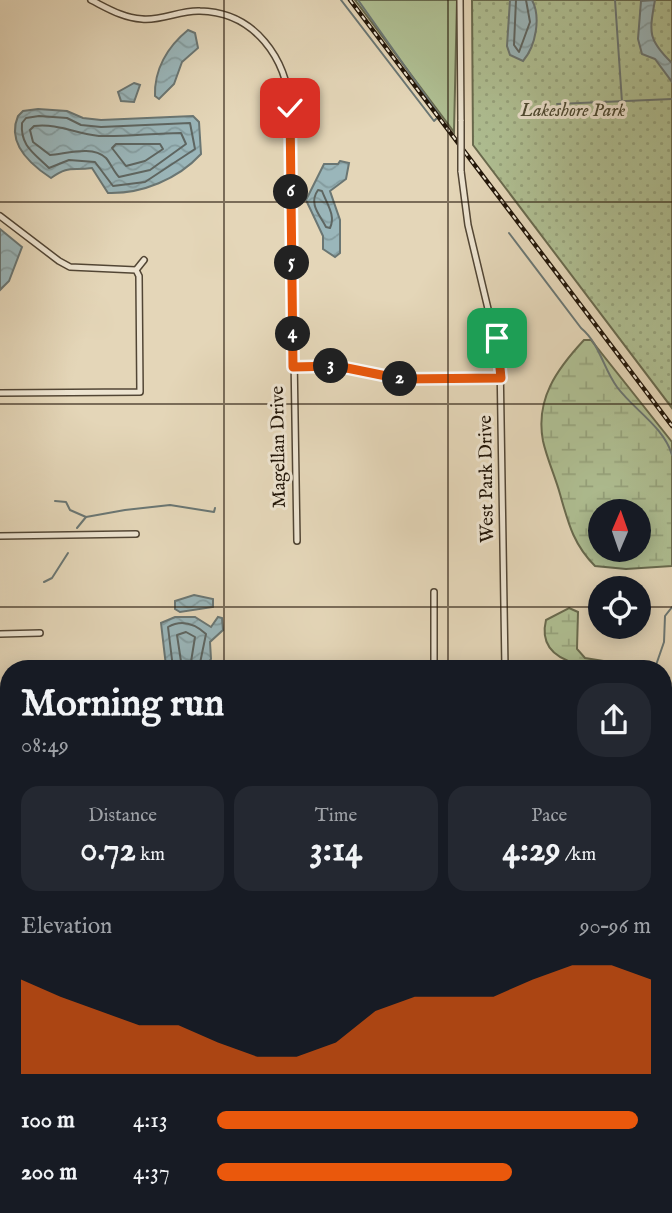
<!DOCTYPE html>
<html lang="en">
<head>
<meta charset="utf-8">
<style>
  :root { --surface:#171b24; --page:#242831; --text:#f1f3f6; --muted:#9ea1a6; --accent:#ea580c }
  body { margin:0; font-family:"IM FELL English",serif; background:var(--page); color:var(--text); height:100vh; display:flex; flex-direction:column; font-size:26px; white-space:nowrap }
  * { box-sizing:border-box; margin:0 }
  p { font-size:23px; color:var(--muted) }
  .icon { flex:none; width:38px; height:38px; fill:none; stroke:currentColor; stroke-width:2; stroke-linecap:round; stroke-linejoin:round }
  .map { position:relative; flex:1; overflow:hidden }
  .panel { position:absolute; left:0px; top:660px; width:672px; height:555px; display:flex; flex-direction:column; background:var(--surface); border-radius:28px 28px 0 0; box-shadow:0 4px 18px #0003 }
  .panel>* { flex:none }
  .needle { width:46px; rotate:2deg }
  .tools { position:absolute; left:588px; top:499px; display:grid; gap:14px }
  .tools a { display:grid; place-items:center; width:63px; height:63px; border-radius:50%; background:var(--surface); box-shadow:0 4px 18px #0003; font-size:35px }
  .pin { position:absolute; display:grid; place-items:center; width:60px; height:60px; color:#fff; margin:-30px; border-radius:14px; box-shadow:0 4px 10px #0006 }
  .km { position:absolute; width:35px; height:35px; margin:-18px; border-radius:50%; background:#222; color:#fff; font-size:19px; line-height:35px; text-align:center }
  .round { display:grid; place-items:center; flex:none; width:74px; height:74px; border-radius:28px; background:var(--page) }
  .summary { display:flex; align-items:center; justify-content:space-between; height:119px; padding:0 21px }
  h1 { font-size:38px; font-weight:700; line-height:52px }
  .figures { display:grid; grid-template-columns:repeat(3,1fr); gap:10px; height:119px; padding:7px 21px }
  .figures div { display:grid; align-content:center; border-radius:18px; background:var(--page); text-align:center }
  .figures b { font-size:35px; font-weight:700 }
  .figures small { font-size:19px; font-weight:400 }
  .figures p { font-size:19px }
  .chart { height:196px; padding:14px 21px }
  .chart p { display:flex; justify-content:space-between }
  .chart svg { width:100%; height:126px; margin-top:7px; fill:var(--accent); opacity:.7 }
  ul { padding:0 21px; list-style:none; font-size:23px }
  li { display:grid; grid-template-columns:112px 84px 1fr; align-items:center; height:52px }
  li i { height:18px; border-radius:9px; background:var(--accent) }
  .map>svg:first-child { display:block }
</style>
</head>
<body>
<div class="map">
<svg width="672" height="1213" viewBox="0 0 672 1213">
  <defs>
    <pattern id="forest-crowns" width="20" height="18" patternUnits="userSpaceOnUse" patternTransform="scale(1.75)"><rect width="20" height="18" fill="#afbf93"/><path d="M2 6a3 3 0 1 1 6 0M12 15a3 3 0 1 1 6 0" fill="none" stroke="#96a37d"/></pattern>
    <pattern id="wetland-marsh" width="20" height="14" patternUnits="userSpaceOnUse" patternTransform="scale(1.75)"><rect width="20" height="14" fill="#afbf93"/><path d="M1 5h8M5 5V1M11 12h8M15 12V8" fill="none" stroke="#96a37d"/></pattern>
    <pattern id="park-dots" width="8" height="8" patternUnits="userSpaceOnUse" patternTransform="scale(1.75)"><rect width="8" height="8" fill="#afbf93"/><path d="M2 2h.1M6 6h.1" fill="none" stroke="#96a37d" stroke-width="1.8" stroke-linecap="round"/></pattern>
    <pattern id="water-waves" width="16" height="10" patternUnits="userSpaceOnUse" patternTransform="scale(1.75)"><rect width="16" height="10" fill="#9ab6ba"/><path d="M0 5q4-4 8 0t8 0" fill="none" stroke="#849c9f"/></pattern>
  </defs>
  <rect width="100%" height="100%" fill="#e4d6b8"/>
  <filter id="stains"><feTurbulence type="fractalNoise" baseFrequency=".00286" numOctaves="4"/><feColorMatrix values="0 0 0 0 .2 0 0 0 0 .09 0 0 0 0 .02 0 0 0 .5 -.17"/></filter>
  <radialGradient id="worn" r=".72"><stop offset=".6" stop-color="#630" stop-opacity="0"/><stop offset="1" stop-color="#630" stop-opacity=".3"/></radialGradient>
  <!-- grass -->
  <path fill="#afbf93" stroke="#686a4e" stroke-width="2" d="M355 0H457L454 132Z"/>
  <!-- forest -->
  <path fill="url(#forest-crowns)" stroke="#686a4e" stroke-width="2" d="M663 1184 672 1187V1213H616L582 1206H663Z"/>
  <!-- wetland -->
  <g fill="url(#wetland-marsh)" stroke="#686a4e" stroke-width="2" fill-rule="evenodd">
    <path d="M584 340H591L672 442V566L626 569 595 566C573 544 568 522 560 494 555 476 547 459 543 441 535 399 557 369 584 340ZM639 511V550H600V511Z"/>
    <path d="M569 608 578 612 577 649 585 658 647 668C613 669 533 673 546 620Z"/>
  </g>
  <!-- park -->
  <path fill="url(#park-dots)" stroke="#686a4e" stroke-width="2" d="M472 0H672V408L473 145Z"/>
  <!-- water -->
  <g fill="url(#water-waves)" stroke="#6a7673" stroke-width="2">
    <path d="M510 0H532C541 17 536 46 523 61L510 55 507 46Z"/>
    <path d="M655 0C649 33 648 40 672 63V82L655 59 642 54 638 39 641 1Z"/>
    <path d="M188 30 195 33 198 48 182 62 174 84 159 99 155 96C154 70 167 47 188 30Z"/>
    <path d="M134 83 140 85 134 102 121 101 118 92Z"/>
    <path d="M38 109 67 111 83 118 101 120 193 116 199 122 201 154C178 179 142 194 108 193L92 168C72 171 69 165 51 178 31 165 6 144 18 116L23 111Z"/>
    <path d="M340 161 349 163 346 179 330 191 340 220V253L335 257 323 249V236L306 200 324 164H338Z"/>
    <path d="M0 229 22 247 9 281 0 290Z"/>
    <path d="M194 595 213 599V607L180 612 175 609V601Z"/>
    <path d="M175 617H195L211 627 218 617 222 618 223 630 210 642 211 659 204 668 166 666 161 623Z"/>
  </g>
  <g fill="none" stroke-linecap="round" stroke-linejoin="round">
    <!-- shore -->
    <g stroke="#5e6662" stroke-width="2">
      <path d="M516 0 514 45 519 52 530 22 526 0"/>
      <path d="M39 116 67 118 81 125 101 127 190 123 195 149 145 182 113 186 95 162 69 160 49 168C34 153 20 146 22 123L26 118Z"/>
      <path d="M34 126C58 123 76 134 99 136 126 137 154 133 181 133L186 144 150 170 119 177C114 172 111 164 106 158 92 145 66 154 50 155L33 142 30 130Z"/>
      <path d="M160 144 163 149 145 161 126 166 112 148 116 144Z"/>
      <path d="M318 190 322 191C327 204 336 216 330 228L326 227C320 215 308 204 318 190Z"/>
      <path d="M173 668 168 627C182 619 195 624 206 634L199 668"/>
      <path d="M182 668 177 635 186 632 195 637 190 668"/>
    </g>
    <!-- stream -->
    <g stroke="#6a7673" stroke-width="2">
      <path d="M341 0 434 121 436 119"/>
      <path d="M358 0 440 116"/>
      <path d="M615 0 622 102"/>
      <path d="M557 104 672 99"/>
      <path d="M509 233 581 328C600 344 603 368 617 387 634 410 664 427 672 455"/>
      <path d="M55 501 66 502 70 510 86 517"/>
      <path d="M77 528 86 517 125 510 170 505 214 512 215 508"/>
      <path d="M44 582 52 578 68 553"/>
      <path d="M655 668 664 642 665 616 672 607"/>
    </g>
    <!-- minor casing -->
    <g stroke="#524635" stroke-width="8">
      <g id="minor">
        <path d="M91 0C107 8 123 18 142 19 162 21 180 10 200 11 255 12 287 59 290 108L297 541"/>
        <path d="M460 0 461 121"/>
        <path d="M461 171 468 225 500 359 505 668"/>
        <path d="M0 216 59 261 70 267 136 270 139 276 140 392 0 393"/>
        <path d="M136 270 144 260"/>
        <path d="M293 367 337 366 401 379 501 378"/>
        <path d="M0 536 136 534"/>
        <path d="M434 592V668"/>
        <path d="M0 634 40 633"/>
        <path d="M663 753H672"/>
      </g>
    </g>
    <!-- major casing -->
    <g stroke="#221609" stroke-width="10">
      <g id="major">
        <path d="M0 854 9 857"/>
        <path d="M0 870 9 874"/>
        <path d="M663 956H672"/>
      </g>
    </g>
    <!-- highway casing -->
    <g stroke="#221609" stroke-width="10">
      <g id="highway">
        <path d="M0 980 9 983"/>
        <path d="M0 1036 9 1039"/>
        <path d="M0 1050 9 1053"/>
        <path d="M0 1089 9 1091"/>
        <path d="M468 1206 491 1213"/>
        <path d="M522 1206 544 1213"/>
      </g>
    </g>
    <!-- minor -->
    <use href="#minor" stroke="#ede4d1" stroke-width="5"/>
    <!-- major -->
    <use href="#major" stroke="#e4d6b8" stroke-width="7"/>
    <!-- highway -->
    <use href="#highway" stroke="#e4d6b8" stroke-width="8"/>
    <!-- rail casing -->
    <g stroke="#221609" stroke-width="4.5">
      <path id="rail" d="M350 0 672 426"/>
    </g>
    <!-- rail -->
    <use href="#rail" stroke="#ede4d1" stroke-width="2" stroke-dasharray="5" stroke-linecap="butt"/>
    <!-- minor-bridge casing -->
    <g stroke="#524635" stroke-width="8" stroke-linecap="butt">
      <path id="minor-bridge" d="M461 121V171"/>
    </g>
    <!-- minor-bridge -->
    <use href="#minor-bridge" stroke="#ede4d1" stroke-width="5"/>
  </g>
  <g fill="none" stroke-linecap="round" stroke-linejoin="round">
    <!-- route casing -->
    <g stroke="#fff" stroke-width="14">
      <path id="route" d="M290 108 293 367 337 366 401 379 501 378 497 338"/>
    </g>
    <!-- route -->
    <use href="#route" stroke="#ea580c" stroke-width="9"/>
  </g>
  <!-- grid -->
  <path fill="none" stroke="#221609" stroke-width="2" stroke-opacity="0.55" d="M224 0V668M448 0V668M0 202H672M0 404H672M0 607H600M639 607H672M0 809H9M663 809H672M0 1011H9M663 1011H672M224 1206V1213M448 1206V1213"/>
  <g text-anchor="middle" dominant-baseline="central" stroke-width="6" stroke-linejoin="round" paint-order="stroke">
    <!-- park labels -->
    <g font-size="19" font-style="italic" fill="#4c4932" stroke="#ede4d1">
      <text x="573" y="111">Lakeshore Park</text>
    </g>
    <!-- street labels -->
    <g font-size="19" fill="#221609" stroke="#ede4d1">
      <text transform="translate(279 447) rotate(-91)">Magellan Drive</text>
      <text transform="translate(487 479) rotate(-91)">West Park Drive</text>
    </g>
  </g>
  <rect width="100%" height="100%" filter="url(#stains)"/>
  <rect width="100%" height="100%" fill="url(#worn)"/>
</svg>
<div class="tools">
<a><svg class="needle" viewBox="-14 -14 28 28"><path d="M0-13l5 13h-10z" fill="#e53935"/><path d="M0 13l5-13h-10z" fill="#9ea1a6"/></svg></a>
<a><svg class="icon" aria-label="locate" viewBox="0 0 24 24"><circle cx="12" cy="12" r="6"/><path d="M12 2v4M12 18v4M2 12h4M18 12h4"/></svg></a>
</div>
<div class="pin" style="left:497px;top:338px;background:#1e9e55"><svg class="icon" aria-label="arrive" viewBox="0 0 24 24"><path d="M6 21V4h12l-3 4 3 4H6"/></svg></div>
<div class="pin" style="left:290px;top:108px;background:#d93025"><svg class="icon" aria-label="check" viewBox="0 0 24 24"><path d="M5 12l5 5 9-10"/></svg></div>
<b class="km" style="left:400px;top:379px">2</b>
<b class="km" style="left:331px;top:366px">3</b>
<b class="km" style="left:293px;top:334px">4</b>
<b class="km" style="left:292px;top:263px">5</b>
<b class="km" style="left:291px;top:192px">6</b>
<section class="panel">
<div class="summary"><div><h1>Morning run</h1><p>08:49</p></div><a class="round"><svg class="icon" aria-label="share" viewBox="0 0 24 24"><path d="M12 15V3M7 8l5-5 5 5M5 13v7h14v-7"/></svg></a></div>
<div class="figures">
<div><p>Distance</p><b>0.72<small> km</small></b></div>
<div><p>Time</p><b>3:14</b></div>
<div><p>Pace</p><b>4:29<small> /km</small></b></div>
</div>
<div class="chart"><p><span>Elevation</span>90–96 m</p>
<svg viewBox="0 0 160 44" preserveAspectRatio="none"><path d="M0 44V11L10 17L20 22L30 27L40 27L50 33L60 38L70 38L80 33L90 22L100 17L110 17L120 17L130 11L140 6L150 6L160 11V44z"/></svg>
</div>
<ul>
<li><b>100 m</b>4:13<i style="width:97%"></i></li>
<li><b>200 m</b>4:37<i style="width:68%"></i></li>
</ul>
</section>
</div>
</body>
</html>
